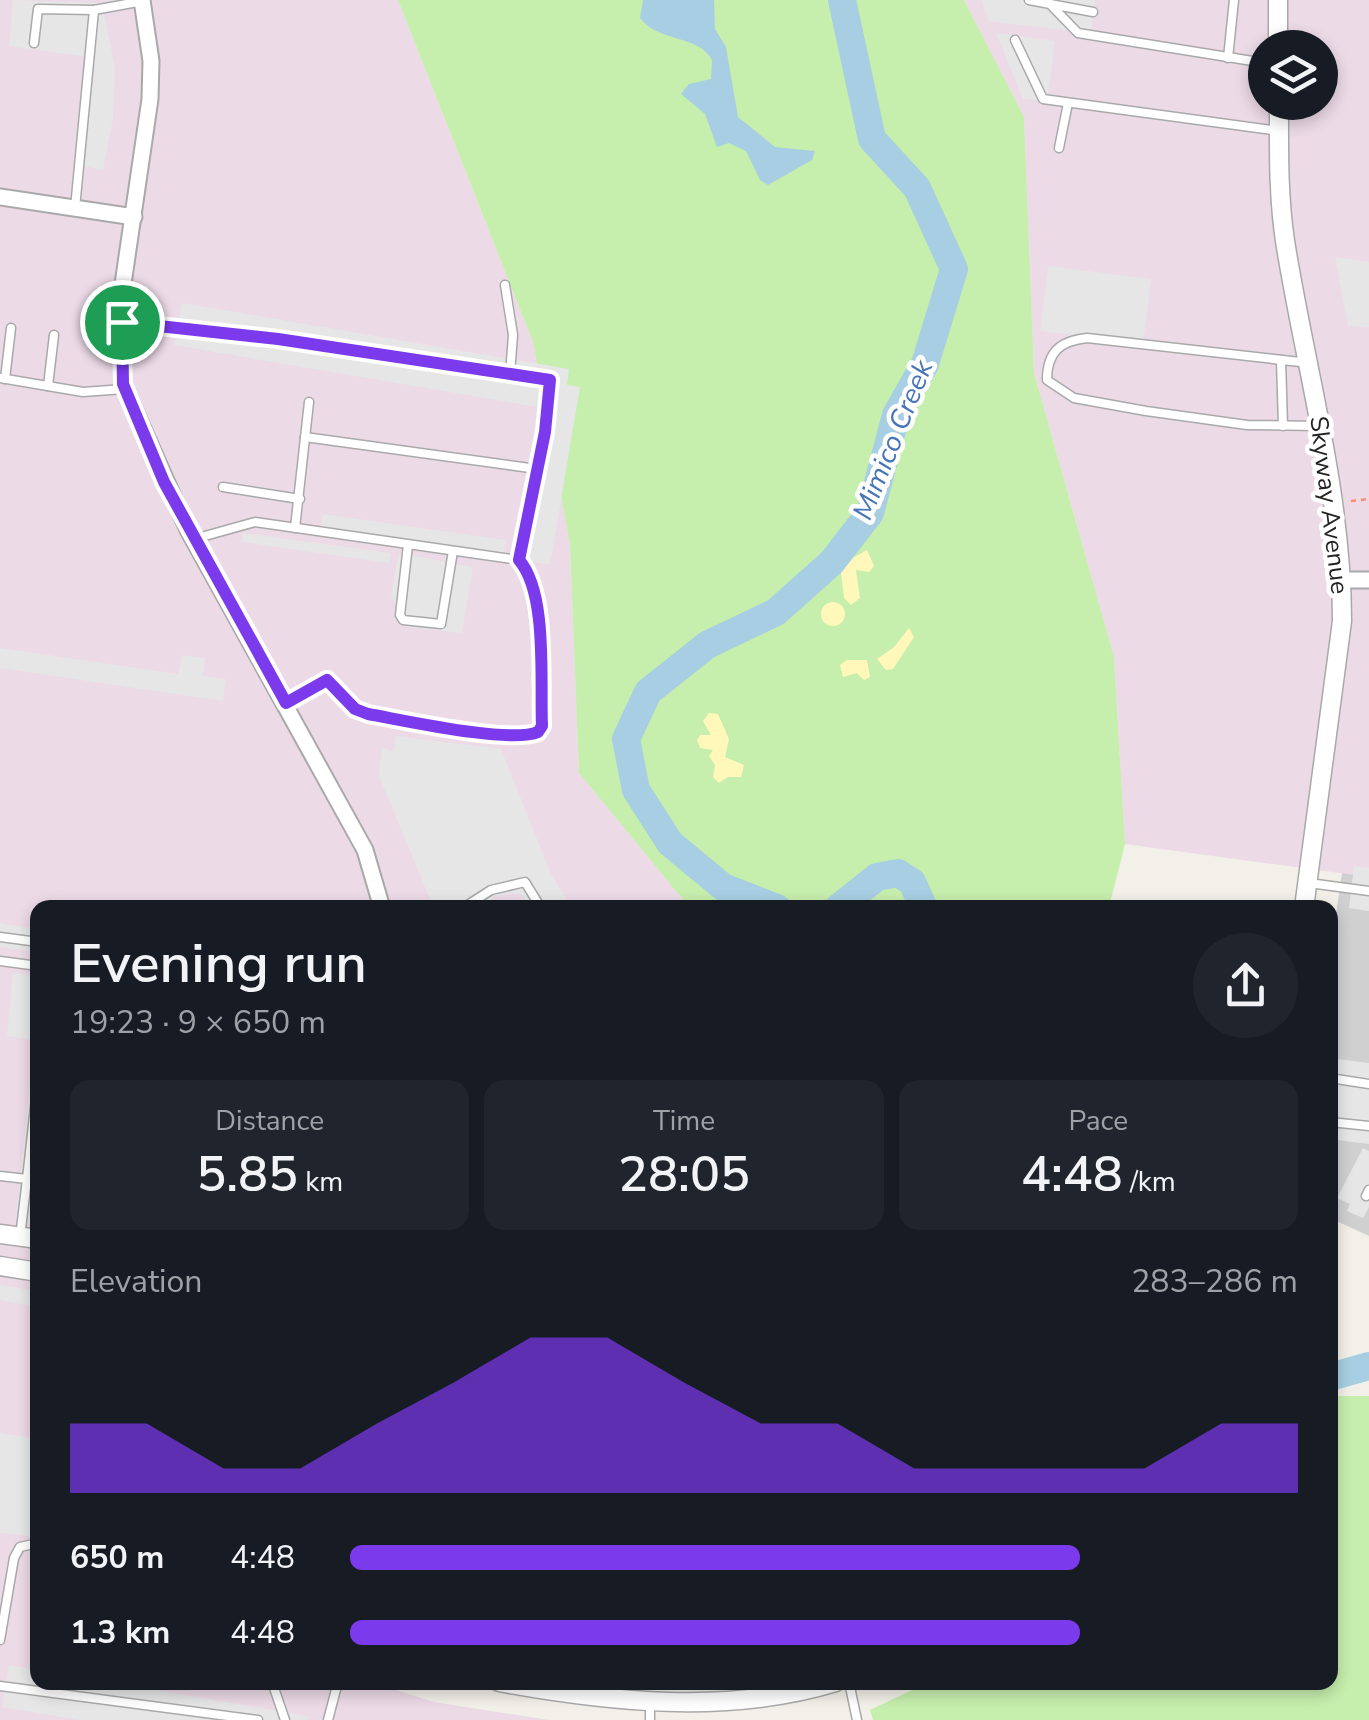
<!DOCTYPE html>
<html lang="en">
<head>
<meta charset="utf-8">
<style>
  :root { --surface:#171b24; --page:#20242c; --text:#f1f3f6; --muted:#9ea1a6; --accent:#7c3aed }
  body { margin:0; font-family:"Nunito Sans",sans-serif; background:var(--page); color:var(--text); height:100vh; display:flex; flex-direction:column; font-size:38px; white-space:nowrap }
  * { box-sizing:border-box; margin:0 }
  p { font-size:32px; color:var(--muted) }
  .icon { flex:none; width:55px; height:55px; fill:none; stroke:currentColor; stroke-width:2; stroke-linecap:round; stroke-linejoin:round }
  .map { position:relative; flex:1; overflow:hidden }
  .drawer { position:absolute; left:30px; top:900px; width:1308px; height:790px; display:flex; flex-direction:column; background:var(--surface); border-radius:20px; box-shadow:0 5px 15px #0003 }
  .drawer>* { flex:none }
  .fabs { position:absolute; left:1248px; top:30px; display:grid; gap:20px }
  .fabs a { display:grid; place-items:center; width:90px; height:90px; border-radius:50%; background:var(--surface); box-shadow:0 5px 15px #0003; font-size:50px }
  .pin { position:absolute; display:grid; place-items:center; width:85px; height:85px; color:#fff; margin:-42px; border:5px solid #fff; border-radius:50%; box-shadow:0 2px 10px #0007 }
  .round { display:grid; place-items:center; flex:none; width:105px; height:105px; border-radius:52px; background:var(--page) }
  .headline { display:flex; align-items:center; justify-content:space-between; height:170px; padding:0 40px }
  h1 { font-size:55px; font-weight:600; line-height:75px }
  .metrics { display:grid; grid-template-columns:repeat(3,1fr); gap:15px; height:170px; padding:10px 40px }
  .metrics div { display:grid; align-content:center; border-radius:20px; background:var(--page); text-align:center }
  .metrics b { font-size:50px; font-weight:600 }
  .metrics small { font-size:28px; font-weight:400 }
  .metrics p { font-size:28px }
  .chart { height:280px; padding:20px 40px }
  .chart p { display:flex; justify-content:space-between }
  .chart svg { width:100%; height:180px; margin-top:10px; fill:var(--accent); opacity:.7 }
  ul { padding:0 40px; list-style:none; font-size:32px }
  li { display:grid; grid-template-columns:160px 120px 1fr; align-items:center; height:75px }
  li i { height:25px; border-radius:12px; background:var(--accent) }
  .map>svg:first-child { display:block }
</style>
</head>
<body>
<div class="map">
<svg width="1369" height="1720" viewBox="0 0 1369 1720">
  <rect width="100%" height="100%" fill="#f2f0e8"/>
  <!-- industrial -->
  <g fill="#ecdae7" fill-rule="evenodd">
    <path d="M0 0H398L533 342 570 545 579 773 689 907 38 908V1682L374 1683 434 1702 549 1720H0Z"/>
    <path d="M964 0H1369V877L1125 844 1114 657 1034 373 1024 117ZM1265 48H1320V102H1265Z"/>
  </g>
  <!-- religious -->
  <path fill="#d0d0d0" d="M1342 873 1369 877V1236L1330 1218V956Z"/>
  <!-- grass -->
  <g fill="#c6eead">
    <path d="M398 0H964L1024 117 1034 373 1114 657 1125 844 1109 907H689L579 773 570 545 533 342Z"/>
    <path d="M1330 1396H1369V1720H873L870 1710 927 1683 1330 1682Z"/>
  </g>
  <!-- sand -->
  <g fill="#fff8ba">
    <path d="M867 550 874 566 869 572 856 570 860 598 851 605 844 598 840 565Z"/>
    <circle cx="833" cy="614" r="12"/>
    <path d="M909 628 914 637 893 669 886 670 877 659 894 647Z"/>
    <path d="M847 660H867L870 677 864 680 857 673 843 677 840 665Z"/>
    <path d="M709 713 718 714 729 739 725 757 744 765 741 777H728L719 783 713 777 715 765 709 756 713 750 700 748 697 740 700 735H711L703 721Z"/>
  </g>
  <!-- parking -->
  <g fill="#e6e6e6">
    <path d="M13 0 102 3 115 68 113 118 103 170 79 165 87 57 9 46Z"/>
    <path d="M981 0H1095L1091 33 989 21Z"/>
    <path d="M996 33 1055 41 1047 101 1023 99Z"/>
    <path d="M1335 257 1369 262V327L1348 326Z"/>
    <path d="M1048 266 1151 279 1143 343 1040 331Z"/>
    <path d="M182 303 569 369 567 385 580 387 550 565 512 558 538 407 174 345Z"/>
    <path d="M323 514 506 540 504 553 321 527Z"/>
    <path d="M243 533 391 553 389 563 242 542Z"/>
    <path d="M399 553 473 567 462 633 408 627 391 596Z"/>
    <path d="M0 648 178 674 182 655 205 658 203 676 226 679 223 701 0 668Z"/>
    <path d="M395 736 501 749 551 874 571 907H522L527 902 520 893 496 896 482 907 432 904 379 776 382 748 394 751Z"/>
    <path d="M1354 866 1369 868V911L1349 908Z"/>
    <path d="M0 923 37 929V952L0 947Z"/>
    <path d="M13 973 37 975V1224L15 1222 35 1040 7 1036Z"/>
    <path d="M1330 1058 1369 1063V1144L1330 1139 1334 1103 1330 1102Z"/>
    <path d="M1363 1148 1369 1151V1207L1363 1218 1347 1211 1350 1204 1337 1198Z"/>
    <path d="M0 1285 37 1291V1307L0 1300Z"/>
    <path d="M0 1433 37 1439V1537L0 1533Z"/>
    <path d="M9 1665 37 1670 38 1682 114 1683 308 1716V1720H79L2 1707Z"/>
  </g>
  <!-- water -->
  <path fill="#a7cee2" d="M643 0H714L715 29 726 47 738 117 775 147 815 151 812 160 768 185 760 180 746 151 729 143 717 147 705 114 681 94 689 84 711 79 712 60C698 34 659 43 640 18Z"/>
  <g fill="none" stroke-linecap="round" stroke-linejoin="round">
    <!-- river -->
    <g stroke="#a7cee2" stroke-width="28">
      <path d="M777 908 723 887 670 843 636 790 626 739 648 692 707 645 776 612 832 562 870 513 896 415 925 364 954 269 917 188 872 139 842 0"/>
      <path d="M838 908 877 877 898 873 912 882 924 908"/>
      <path d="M1330 1377 1369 1366"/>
    </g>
    <!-- service casing -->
    <g stroke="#a9a9a9" stroke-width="11">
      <g id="service">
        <path d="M1029 0 1093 12"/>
        <path d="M1046 0 1078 33 1265 63"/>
        <path d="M1015 40 1043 99 1279 131"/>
        <path d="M34 43 38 9 94 10"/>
        <path d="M1228 58 1234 0"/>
        <path d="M1059 148 1068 103"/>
        <path d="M75 208 94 10 143 1"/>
        <path d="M505 285 513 335 510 374"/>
        <path d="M122 322 278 339 549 381 545 432 519 560 255 522 194 539"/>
        <path d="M1281 360 1283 426"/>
        <path d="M1309 363 1087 338C1060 341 1047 352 1047 380L1074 398 1146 411 1247 425 1319 426"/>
        <path d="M0 378 83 392 124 389"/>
        <path d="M5 379 11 328"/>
        <path d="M48 386 54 335"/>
        <path d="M305 437 537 469"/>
        <path d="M223 487 300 499"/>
        <path d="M295 528 309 402"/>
        <path d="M408 545 400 615 403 620 441 624 453 551"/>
        <path d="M285 703 327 680 355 709 368 715C403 720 509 744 538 732L541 726C540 683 548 592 519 560"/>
        <path d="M1309 883 1369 891"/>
        <path d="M463 908 491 890 525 882 541 908"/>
        <path d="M0 937 38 942"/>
        <path d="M0 961 38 966"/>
        <path d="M1330 1078 1369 1084"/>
        <path d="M1330 1122 1369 1126"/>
        <path d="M0 1176 27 1179 38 1080"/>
        <path d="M1366 1196 1369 1190"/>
        <path d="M20 1237 27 1179"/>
        <path d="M0 1640 14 1558 20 1547 38 1543"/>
        <path d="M272 1682 285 1720"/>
        <path d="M849 1682 857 1720"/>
        <path d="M0 1686 258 1720"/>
        <path d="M650 1701V1720"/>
        <path d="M328 1720 338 1682"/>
      </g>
    </g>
    <!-- minor casing -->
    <g stroke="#a9a9a9" stroke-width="19">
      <g id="minor">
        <path d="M142 0 151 61 150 99 123 284V384L188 530 365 850 382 908"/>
        <path d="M0 197 134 217"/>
        <path d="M1342 580H1369"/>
      </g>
    </g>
    <!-- tertiary casing -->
    <g stroke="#a9a9a9" stroke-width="21">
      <g id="tertiary">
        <path d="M1278 48V0"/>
        <path d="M1279 102C1279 149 1278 194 1285 241 1305 367 1342 492 1342 621L1304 908"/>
        <path d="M0 1234 38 1239"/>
        <path d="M0 1266 38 1272"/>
        <path d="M499 1682C608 1702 728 1715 836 1682"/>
      </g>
    </g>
    <!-- path -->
    <path stroke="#ff8c6d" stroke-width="2.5" stroke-dasharray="5 5" stroke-linecap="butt" d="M1351 501 1369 499"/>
    <!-- service -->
    <use href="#service" stroke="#fff" stroke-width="8"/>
    <!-- minor -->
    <use href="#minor" stroke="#fff" stroke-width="15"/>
    <!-- tertiary -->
    <use href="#tertiary" stroke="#fff" stroke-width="18"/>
  </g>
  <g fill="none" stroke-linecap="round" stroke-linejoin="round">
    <!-- route casing -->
    <g stroke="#fff" stroke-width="20">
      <path id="route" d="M122 322 278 339 550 380 545 432 519 560C548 593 540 682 542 726L538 732C510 744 403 720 368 714L355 709 327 680 286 703 164 482 123 384Z"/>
    </g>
    <!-- route -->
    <use href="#route" stroke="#7c3aed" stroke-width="12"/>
  </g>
  <g text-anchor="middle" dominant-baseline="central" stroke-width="9" stroke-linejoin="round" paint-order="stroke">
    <!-- street labels -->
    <g font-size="25" fill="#222" stroke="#fff">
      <text transform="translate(1329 505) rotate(83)">Skyway Avenue</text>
    </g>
    <!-- water labels -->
    <g font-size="28" font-style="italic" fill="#4874b8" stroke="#fff">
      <text transform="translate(893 440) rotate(-68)">Mimico Creek</text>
    </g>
  </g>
</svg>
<div class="fabs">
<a><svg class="icon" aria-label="layers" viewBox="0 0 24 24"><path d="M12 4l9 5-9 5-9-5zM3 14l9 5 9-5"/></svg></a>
</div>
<div class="pin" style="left:122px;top:322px;background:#1e9e55"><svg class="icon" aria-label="arrive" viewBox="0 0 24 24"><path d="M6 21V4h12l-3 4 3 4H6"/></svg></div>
<section class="drawer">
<div class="headline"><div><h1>Evening run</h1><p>19:23 · 9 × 650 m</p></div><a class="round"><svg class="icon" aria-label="share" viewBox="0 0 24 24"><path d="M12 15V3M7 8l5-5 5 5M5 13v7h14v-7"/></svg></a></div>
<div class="metrics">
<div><p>Distance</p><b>5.85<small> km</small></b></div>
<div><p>Time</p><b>28:05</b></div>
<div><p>Pace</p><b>4:48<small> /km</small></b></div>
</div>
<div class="chart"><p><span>Elevation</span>283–286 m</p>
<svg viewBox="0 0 160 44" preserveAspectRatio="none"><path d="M0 44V27L10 27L20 38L30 38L40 27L50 17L60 6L70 6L80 17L90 27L100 27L110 38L120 38L130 38L140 38L150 27L160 27V44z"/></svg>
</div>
<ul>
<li><b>650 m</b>4:48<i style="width:77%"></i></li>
<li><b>1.3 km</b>4:48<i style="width:77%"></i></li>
</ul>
</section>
</div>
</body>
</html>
